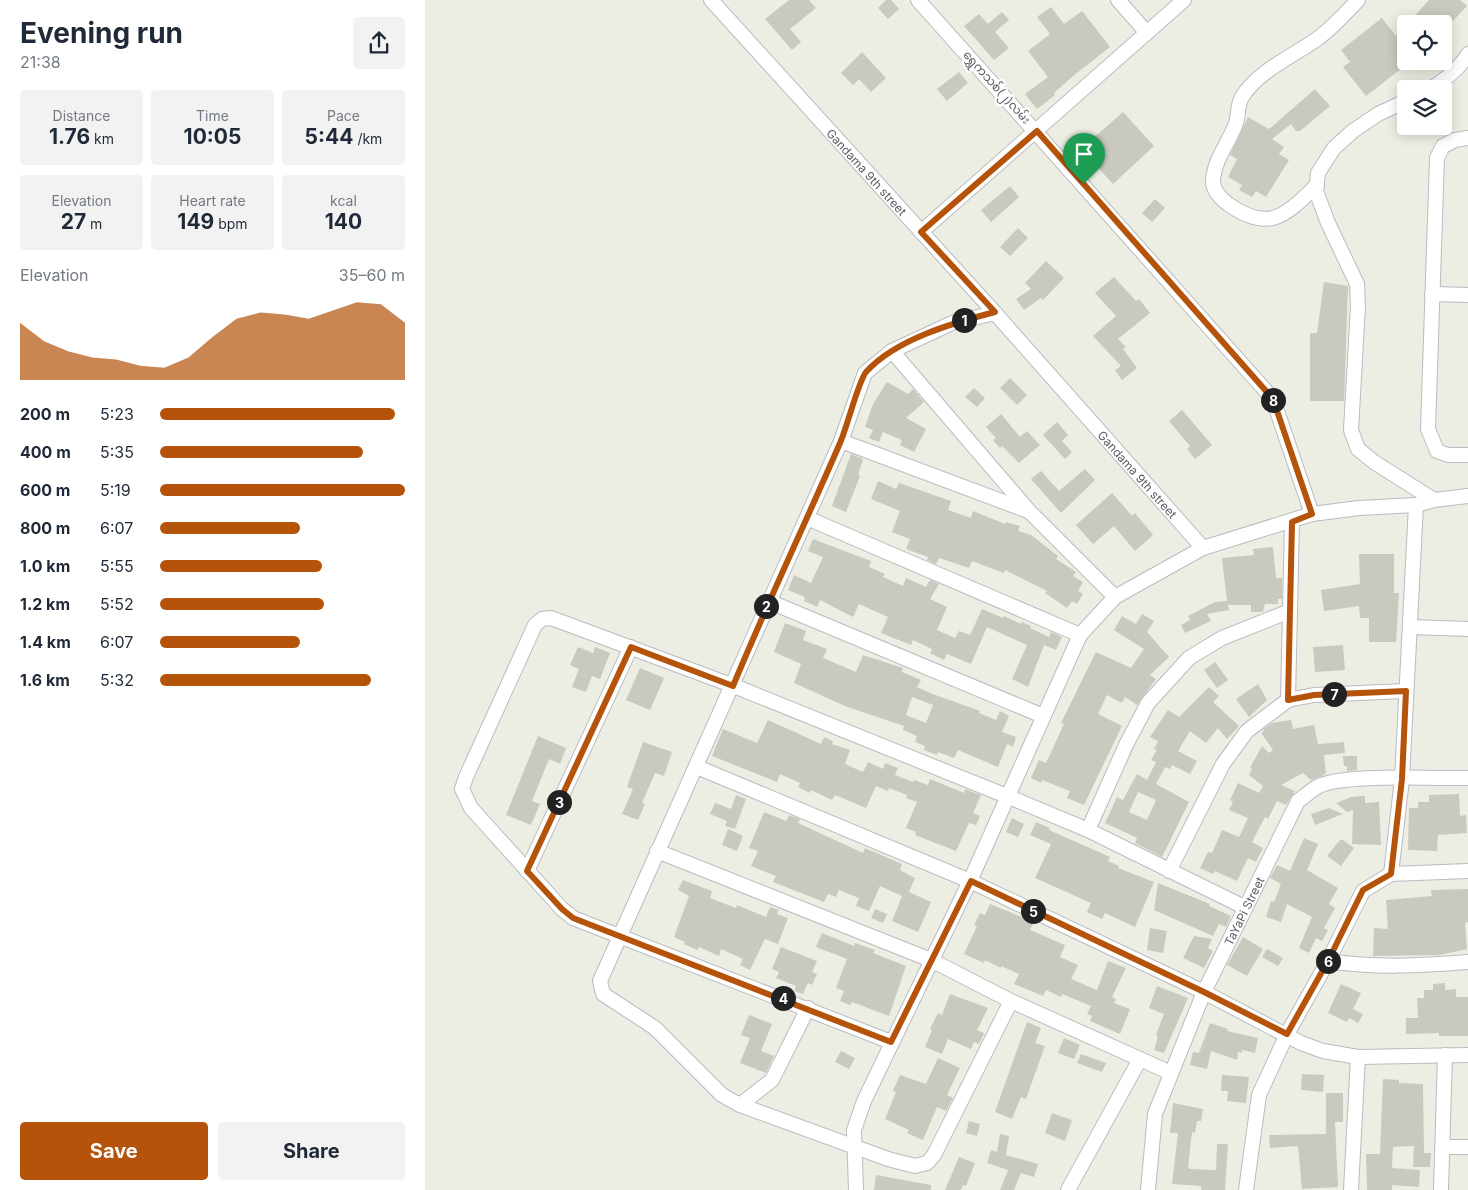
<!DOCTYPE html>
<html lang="en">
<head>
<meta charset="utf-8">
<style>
  :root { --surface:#fff; --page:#f2f2f3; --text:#1f2937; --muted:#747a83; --accent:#b45309 }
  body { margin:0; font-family:Inter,"Noto Sans Myanmar",sans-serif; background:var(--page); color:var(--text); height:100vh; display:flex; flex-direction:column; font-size:19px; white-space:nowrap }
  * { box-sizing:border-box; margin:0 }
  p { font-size:16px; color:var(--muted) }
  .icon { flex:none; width:28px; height:28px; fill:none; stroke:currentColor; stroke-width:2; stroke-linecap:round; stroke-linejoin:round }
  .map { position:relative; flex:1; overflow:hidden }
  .drawer { display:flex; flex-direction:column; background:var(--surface); width:425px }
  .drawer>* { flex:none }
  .buttons { position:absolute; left:972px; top:15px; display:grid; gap:10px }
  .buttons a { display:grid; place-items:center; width:55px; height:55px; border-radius:5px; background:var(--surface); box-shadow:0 2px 12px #0003; font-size:25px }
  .pin { position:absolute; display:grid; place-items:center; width:42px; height:42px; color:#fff; margin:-51px -21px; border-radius:50% 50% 50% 0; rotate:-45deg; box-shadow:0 0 5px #0007 }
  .pin .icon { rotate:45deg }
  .km { position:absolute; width:25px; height:25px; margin:-12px; border-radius:50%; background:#222; color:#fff; font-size:14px; line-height:25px; text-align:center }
  .round { display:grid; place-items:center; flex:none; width:52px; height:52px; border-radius:5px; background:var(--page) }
  .overview { display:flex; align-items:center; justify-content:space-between; height:85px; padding:0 20px }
  h1 { font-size:28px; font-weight:700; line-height:38px }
  .stats { display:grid; grid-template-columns:repeat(3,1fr); gap:8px; height:85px; padding:5px 20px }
  .stats div { display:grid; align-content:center; border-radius:5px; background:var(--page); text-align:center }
  .stats b { font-size:21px; font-weight:700 }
  .stats small { font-size:14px; font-weight:400 }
  .stats p { font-size:14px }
  .chart { height:140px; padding:10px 20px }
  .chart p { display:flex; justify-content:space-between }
  .chart svg { width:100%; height:90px; margin-top:5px; fill:var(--accent); opacity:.7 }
  .action { display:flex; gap:10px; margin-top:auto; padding:10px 20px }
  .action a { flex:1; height:58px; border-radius:5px; background:var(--accent); color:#fff; font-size:20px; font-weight:700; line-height:58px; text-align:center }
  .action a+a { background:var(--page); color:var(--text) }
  ul { padding:0 20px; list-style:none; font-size:16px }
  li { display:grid; grid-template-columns:80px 60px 1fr; align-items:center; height:38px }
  li i { height:12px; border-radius:6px; background:var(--accent) }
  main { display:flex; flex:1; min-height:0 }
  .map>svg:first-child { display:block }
</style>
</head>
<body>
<main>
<section class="drawer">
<div class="overview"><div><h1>Evening run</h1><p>21:38</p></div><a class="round"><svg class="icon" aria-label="share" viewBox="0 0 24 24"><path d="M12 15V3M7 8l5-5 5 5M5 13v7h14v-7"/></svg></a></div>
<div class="stats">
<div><p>Distance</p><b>1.76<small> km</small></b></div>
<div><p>Time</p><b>10:05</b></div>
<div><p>Pace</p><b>5:44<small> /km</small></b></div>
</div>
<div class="stats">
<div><p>Elevation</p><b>27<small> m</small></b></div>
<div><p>Heart rate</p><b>149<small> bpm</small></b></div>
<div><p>kcal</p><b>140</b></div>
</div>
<div class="chart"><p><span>Elevation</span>35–60 m</p>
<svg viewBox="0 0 160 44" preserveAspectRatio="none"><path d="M0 44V16L10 25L20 30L30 33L40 34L50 37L60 38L70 33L80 23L90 14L100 11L110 12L120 14L130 10L140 6L150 7L160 16V44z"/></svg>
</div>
<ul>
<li><b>200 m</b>5:23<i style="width:96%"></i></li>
<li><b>400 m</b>5:35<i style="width:83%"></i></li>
<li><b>600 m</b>5:19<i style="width:100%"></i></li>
<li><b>800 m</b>6:07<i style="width:57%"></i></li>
<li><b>1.0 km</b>5:55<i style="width:66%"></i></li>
<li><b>1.2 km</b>5:52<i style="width:67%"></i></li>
<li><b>1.4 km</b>6:07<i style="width:57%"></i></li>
<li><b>1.6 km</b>5:32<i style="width:86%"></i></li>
</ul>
<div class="action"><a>Save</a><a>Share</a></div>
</section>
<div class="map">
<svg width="1043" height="1190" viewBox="0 0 1043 1190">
  <rect width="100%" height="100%" fill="#edeee3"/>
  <!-- building -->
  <g fill="#c9c9bf" fill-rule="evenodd">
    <path d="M364 0H384L391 8 365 29 376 42 367 50 340 19Z"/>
    <path d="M461 0H466L474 9 463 19 453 8Z"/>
    <path d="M1004 0H1035L1042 6 1025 24H982Z"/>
    <path d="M626 7 639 24 657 11 685 47 648 76 629 93 630 95 612 109 600 94 623 77 603 51 625 34 612 17Z"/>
    <path d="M577 12 584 20 570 32 584 48 569 60 539 26 554 14 563 24Z"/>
    <path d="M957 18 971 36 981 24V65L941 96 918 67 925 62 916 50Z"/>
    <path d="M437 52 461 78 446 92 434 79 428 85 416 73Z"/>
    <path d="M534 72 543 83 522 101 512 89Z"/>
    <path d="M890 89 905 106 875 131H871L866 124 847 139 859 147 854 154 864 160 841 197 831 191 827 197 814 190 817 185 803 177 812 159 805 155 823 117 844 129Z"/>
    <path d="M698 112 729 146 688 184 656 149Z"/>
    <path d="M585 186 594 197 566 222 556 210Z"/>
    <path d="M730 199 740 208 727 222 717 213Z"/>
    <path d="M593 228 603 238 585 256 575 247Z"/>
    <path d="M621 261 639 278 618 300 616 298 599 310 591 299 606 289 600 283Z"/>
    <path d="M689 277 711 301 714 299 725 313 693 339 701 347 698 349 712 368 697 380 690 370 696 366 668 336 691 316 670 293Z"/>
    <path d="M899 282 923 286 919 401H885V333H892Z"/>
    <path d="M585 378 602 395 592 405 575 388Z"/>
    <path d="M462 382 483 394 488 389 499 402 481 418 501 429 489 452 475 445 477 440 458 432 454 442 444 438 448 430 440 427 448 404Z"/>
    <path d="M549 388 560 398 552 407 540 397Z"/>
    <path d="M757 410 787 445 770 459 762 449 765 446 744 421Z"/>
    <path d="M576 414 595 437 602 431 615 445 594 463 577 446 575 448 568 440 571 438 561 427Z"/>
    <path d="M632 422 643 435 637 441 647 452 640 459 618 435Z"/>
    <path d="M426 454 438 459 433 475 435 476 421 512 407 506Z"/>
    <path d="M660 469 670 480 636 513 606 479 616 471 634 491Z"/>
    <path d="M453 481 471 489 474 483 526 501 523 510 546 518 548 511 580 524 581 522 595 526 593 531 606 535 633 556 631 559 651 572 648 576 658 582 653 591 658 594 652 604 647 601 642 608 620 593 622 591 580 570 579 573 547 561 544 568 514 558 511 564 502 560 503 557 481 549 485 539 467 532 475 511 446 499Z"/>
    <path d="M687 493 707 516 710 513 728 535 710 551 689 526 668 544 651 525Z"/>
    <path d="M388 539 446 561 444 567 460 574 458 577 478 586 481 578 501 587 505 580 514 584 505 599 522 607 512 630 530 638 534 631 545 635 557 609 578 618 579 616 596 624 597 622 606 626 605 628 624 637 626 632 637 637 631 650 619 645 603 687 587 679 602 645 562 627 546 664 522 654 519 660 505 653 507 649 488 640 486 645 456 633 463 617 434 604 428 617 395 600 392 607 379 601 380 597 363 590 369 575 386 583 398 557 383 551Z"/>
    <path d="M848 547 851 578H857V599H853V604H840L838 612H826V605H803L804 610 782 614 786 621 760 633 756 625 765 620 763 616 790 602 802 601 797 558 829 555 828 549Z"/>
    <path d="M934 554H969V593H974L971 642H944V618H935L934 606 899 611 896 590 935 584Z"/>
    <path d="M717 614 729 621 722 632 744 657 725 675 731 679 712 705 700 697 697 703 682 695 673 714 697 726 659 805 642 798 645 791 617 780 616 783 606 778 614 760 621 763 639 724 636 723 671 652 706 668 719 649 689 630 697 616 711 624Z"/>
    <path d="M360 623 381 631 378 640 402 649 398 658 431 672 438 655 478 668 477 672 496 680 492 687 505 693 555 711 554 713 571 720 575 711 584 716 577 732 591 737 588 747 582 744 573 767 533 750 529 758 513 752 512 755 499 750 500 746 490 742 492 736 478 730 479 726 420 706 369 683 376 664 349 652ZM487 697 508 705 501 723 481 715Z"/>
    <path d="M918 645 920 670 890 672 888 647Z"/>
    <path d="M153 647 168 653 170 647 185 653 175 679 167 676 161 692 147 687 154 669 145 665Z"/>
    <path d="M790 662 803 680 792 688 779 670Z"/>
    <path d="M215 668 239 678 225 710 201 700Z"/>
    <path d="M833 684 842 700 824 717 811 699Z"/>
    <path d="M784 687 794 696 788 702 814 726 802 739 793 728 781 743 765 731 753 751 772 761 765 774 747 765 745 769 740 767 731 784 764 802 737 857 710 843 712 838 680 823 692 797 698 800 712 774 722 780 731 762 726 760 732 750 729 749 733 741 725 737 743 710 754 717ZM713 792 731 800 722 820 704 812Z"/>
    <path d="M343 720 396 744 399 737 408 741 407 744 425 750 420 764 438 772 443 762 458 769 460 763 473 768 470 775 488 782 489 780 503 785 505 779 539 793 540 789 556 795 548 813 555 816 551 825 544 823 531 851 490 835 491 832 481 828 492 802 481 798 482 795 464 788 463 791 451 786 441 808 410 795 407 800 386 790 385 793 373 787 375 783 355 774 352 782 287 756 298 729 332 743Z"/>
    <path d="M866 720 868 729 889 725 893 744 919 742 920 753 899 755 901 773 897 776 886 780 878 773 856 785 870 791 861 805 852 801 843 819 840 817 827 842 838 848 831 862 823 858 812 881 790 871 788 874 775 868 783 852 787 853 797 830 814 837 823 818 804 810 808 802 805 800 813 783 834 793 838 786 824 775 827 769 825 768 837 746 844 753 848 750 837 734 839 729 847 723Z"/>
    <path d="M113 736 141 748 135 764 124 759 107 801 115 804 106 825 81 815Z"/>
    <path d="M218 742 247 752 239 776 230 773 217 803 220 804 213 820 197 814 208 789 202 787Z"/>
    <path d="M918 756H932V770L922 771V766H919Z"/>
    <path d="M1034 794 1035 816 1041 815 1042 833 1013 835 1012 851 983 850 984 808H993V802H1004V795Z"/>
    <path d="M311 795 321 799 310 829 300 826 302 821 285 814 290 803 306 809Z"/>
    <path d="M940 796V803L954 802 956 845 927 844 928 810 922 812 911 803 926 797Z"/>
    <path d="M904 808 918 814 890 825 886 814Z"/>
    <path d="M339 812 361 821 364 815 375 819 373 823 438 853 440 848 477 864 475 870 490 878 484 892 506 902 493 932 467 921 477 896 455 886 444 911 431 906 434 898 414 890 411 897 403 894 399 902 348 882 351 876 326 866 333 851 324 848Z"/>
    <path d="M587 818 599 824 593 837 581 832Z"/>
    <path d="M611 822 625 828 624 830 685 857 683 861 694 866 693 868 729 882 710 927 680 913 677 919 662 912 666 903 610 878 626 844 605 835Z"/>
    <path d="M303 829 318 836 312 851 297 845Z"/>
    <path d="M879 838 893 844 882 870 913 888 904 904 910 908 899 928 903 930 897 941 891 938 884 953 874 948 887 917 862 904 856 922 841 917 846 901 849 902 856 884 845 878 852 865 865 871Z"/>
    <path d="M915 840H918L929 848 916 866 902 856Z"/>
    <path d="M258 880 287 891 285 898 311 908 312 905 341 917 345 907 354 910 352 914 363 918 353 944 340 939 325 970 315 965 318 959 296 949 294 956 274 947 272 950 259 944 260 942 249 937 264 896 253 890Z"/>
    <path d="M733 883 785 904 784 906 806 916 801 927 794 924 788 936 729 910Z"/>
    <path d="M1043 889V922L1040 923 1042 949 1015 955 948 956 949 928 963 929 961 900 1007 896 1006 890Z"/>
    <path d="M565 904 609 922 605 930 640 945 635 957 653 965 646 979 672 990 683 961 701 968 687 997 691 999 689 1003 705 1009 695 1034 665 1021 667 1016 662 1014 666 1006 637 994 636 997 621 990 618 996 589 984 594 974 576 966V968L560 960 559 963 539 954 552 926 549 925 555 913 560 915Z"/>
    <path d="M450 909 462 914 458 923 446 918Z"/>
    <path d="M725 928 742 931 738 953 722 950Z"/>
    <path d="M397 933 429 946 430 943 450 950 448 953 481 966 464 1016 427 1002 425 1005 415 1001 419 991 411 988 422 959 391 947Z"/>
    <path d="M769 936 787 939 783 948 788 951 779 968 758 958Z"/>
    <path d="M818 937 838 949 822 976 802 965Z"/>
    <path d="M356 947 392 961 387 972 392 974 387 985 383 983 378 994 369 991 371 986 351 978 354 972 347 969Z"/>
    <path d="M842 949 858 958 853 966 837 957Z"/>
    <path d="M1020 983V990L1031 989V997H1043V1036H1014V1033L981 1034V1018H993L992 998H999V990H1008V984Z"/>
    <path d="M916 984 936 993 928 1009 938 1014 933 1023 924 1018 922 1022 903 1013Z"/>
    <path d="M732 986 763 998 739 1053 729 1050 733 1036 731 1035 739 1014 724 1008Z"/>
    <path d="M525 994 563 1008 552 1030 559 1033 554 1044 549 1042 546 1049 523 1039 517 1054 500 1047 507 1030 505 1029 513 1013 517 1015Z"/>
    <path d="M324 1015 347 1024 336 1051 349 1056 341 1073 315 1063 325 1038 316 1035Z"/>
    <path d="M602 1022 616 1028 610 1043 620 1046 601 1099 596 1097 587 1119 570 1112Z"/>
    <path d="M785 1023 803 1029 802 1031 833 1038 830 1053 817 1050V1053L813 1052 812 1060 786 1051 782 1069 765 1065 768 1052 774 1053Z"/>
    <path d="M639 1038 655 1045 649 1059 633 1053Z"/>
    <path d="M416 1051 430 1058 424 1069 410 1062Z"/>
    <path d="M656 1054 681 1063 677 1072 652 1063Z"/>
    <path d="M513 1058 535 1068 522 1095 528 1098 521 1111 512 1107 498 1140 482 1133 484 1130 460 1119 471 1092 468 1091 475 1075 501 1084Z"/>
    <path d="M877 1074 899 1075 898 1092 876 1090Z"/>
    <path d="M797 1075 824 1077 821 1103 802 1101 803 1091H796Z"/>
    <path d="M958 1079 974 1080V1083L998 1084 999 1153H1006L1005 1167H988L989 1146 968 1147 967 1168 995 1170 994 1187 967 1185V1190H942L941 1154H955Z"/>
    <path d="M901 1093H918V1122H910L913 1187 877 1189 873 1146 845 1148 844 1135 901 1134Z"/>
    <path d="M748 1103 778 1109 776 1121H772L770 1133 767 1132 763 1167 765 1169 791 1170 792 1144H803L800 1190H776V1186L747 1184 753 1133H745Z"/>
    <path d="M627 1113 647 1120 640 1141 620 1133Z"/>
    <path d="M544 1121 555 1124 552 1136 541 1133Z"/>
    <path d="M575 1134 584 1136 581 1155 613 1164 609 1177 596 1173 589 1190H575L583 1170 562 1163 566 1150 572 1152Z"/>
    <path d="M534 1157 550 1163 541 1186 538 1185 536 1190H520Z"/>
    <path d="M451 1175 506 1185V1190H449Z"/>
  </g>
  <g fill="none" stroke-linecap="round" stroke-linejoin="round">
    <!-- street casing -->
    <g stroke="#babac2" stroke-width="16">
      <g id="street">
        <path id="s1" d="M286 0 570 313 778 548"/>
        <path d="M493 0 848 399 887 514"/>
        <path d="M693 0 722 33"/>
        <path d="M1005 89C1020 80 1034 69 1043 54"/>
        <path d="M981 101 953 114 928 131 909 148 893 173 891 191 903 223 932 284 933 306 926 430 933 449 949 462 1009 500"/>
        <path d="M1043 138 1030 140 1018 146 1012 158 1003 429 1012 451 1023 455H1043"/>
        <path d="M892 185C860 216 844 233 803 204 795 198 787 190 788 179 790 158 805 141 811 123 814 114 812 105 817 97 833 71 868 56 892 39 907 28 920 14 933 0"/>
        <path d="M496 232 759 0"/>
        <path d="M1007 294 1043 295"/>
        <path d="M570 313 527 323 467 351 440 373 416 441 175 981 178 994 230 1028 297 1095 315 1105 463 1159 490 1166 502 1163 509 1155 586 1001"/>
        <path d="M467 351 604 511 690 597"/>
        <path d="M416 441 603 511"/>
        <path d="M382 518 655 635"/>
        <path d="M343 601 618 716"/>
        <path d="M986 627 1043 629"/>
        <path d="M863 700 867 521"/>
        <path d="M272 767 545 881 779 992 876 1043 898 1051 933 1057 1043 1055"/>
        <path d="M663 830 701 745 723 703 764 658 797 638 865 611"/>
        <path d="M232 851 506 960 586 1001 746 1073"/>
        <path d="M102 871 206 647"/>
        <path d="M744 871 798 764 822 731 863 700 889 695 981 691"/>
        <path d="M966 874 977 779 991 505"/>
        <path d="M903 961C950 968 995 966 1043 962"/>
        <path d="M466 1042 148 918 137 909 46 808 37 789 41 777 110 625 117 619 126 618 309 686 584 797 663 830 819 907"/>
        <path d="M315 1105 347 1080 383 1008"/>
        <path d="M1018 1147H1043"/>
        <path d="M431 1190 429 1130 439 1101 545 881 655 635 690 597 778 548 887 514 934 508 991 505 1009 500 1043 496"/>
        <path d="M643 1190 714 1061"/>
        <path id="s2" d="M723 1190 730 1114 779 992 873 801C879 797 885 791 892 787 916 773 1011 779 1043 778"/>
        <path d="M821 1190 834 1095 862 1034 903 961 938 891 966 874 1043 871"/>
        <path d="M926 1190 933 1057"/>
        <path d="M1016 1190 1020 1055"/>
      </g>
    </g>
    <!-- street -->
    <use href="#street" stroke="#fff" stroke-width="14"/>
  </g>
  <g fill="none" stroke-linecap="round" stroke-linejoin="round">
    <!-- route casing -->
    <g stroke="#fff" stroke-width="10">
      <path id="route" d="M612 131 848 399 887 514 867 522 863 700 889 695 981 691 977 779 966 874 938 890 903 961 862 1034 779 992 546 881 466 1042 148 918 137 909 102 871 206 647 308 686C342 604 380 524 415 443 422 428 433 382 441 372 471 339 528 323 570 312L496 232Z"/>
    </g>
    <!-- route -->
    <use href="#route" stroke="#b45309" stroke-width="6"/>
  </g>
  <g text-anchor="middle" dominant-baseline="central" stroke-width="4.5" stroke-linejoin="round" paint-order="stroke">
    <!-- street labels -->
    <g font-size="12" fill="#5b5c64" stroke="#fff">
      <text transform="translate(572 87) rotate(48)">ရွှေကသစ်(၂)လမ်း</text>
      <text stroke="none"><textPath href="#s1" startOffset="232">Gandama 9th street</textPath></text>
      <text stroke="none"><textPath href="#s1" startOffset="638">Gandama 9th street</textPath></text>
      <text stroke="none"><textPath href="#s2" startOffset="298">TaYaPi Street</textPath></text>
    </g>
  </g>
</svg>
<div class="buttons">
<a><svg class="icon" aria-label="locate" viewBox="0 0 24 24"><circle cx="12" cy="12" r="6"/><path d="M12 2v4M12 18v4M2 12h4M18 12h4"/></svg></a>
<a><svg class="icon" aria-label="layers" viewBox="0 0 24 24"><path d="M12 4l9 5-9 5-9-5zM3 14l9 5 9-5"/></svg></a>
</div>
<div class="pin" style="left:659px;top:184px;background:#1e9e55"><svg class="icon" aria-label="arrive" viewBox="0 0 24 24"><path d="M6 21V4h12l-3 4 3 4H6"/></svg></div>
<b class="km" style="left:539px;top:320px">1</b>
<b class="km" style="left:341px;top:606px">2</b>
<b class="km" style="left:134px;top:802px">3</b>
<b class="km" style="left:358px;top:998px">4</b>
<b class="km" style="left:608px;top:911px">5</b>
<b class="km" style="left:903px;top:961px">6</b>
<b class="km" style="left:909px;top:694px">7</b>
<b class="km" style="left:848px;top:400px">8</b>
</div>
</main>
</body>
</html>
